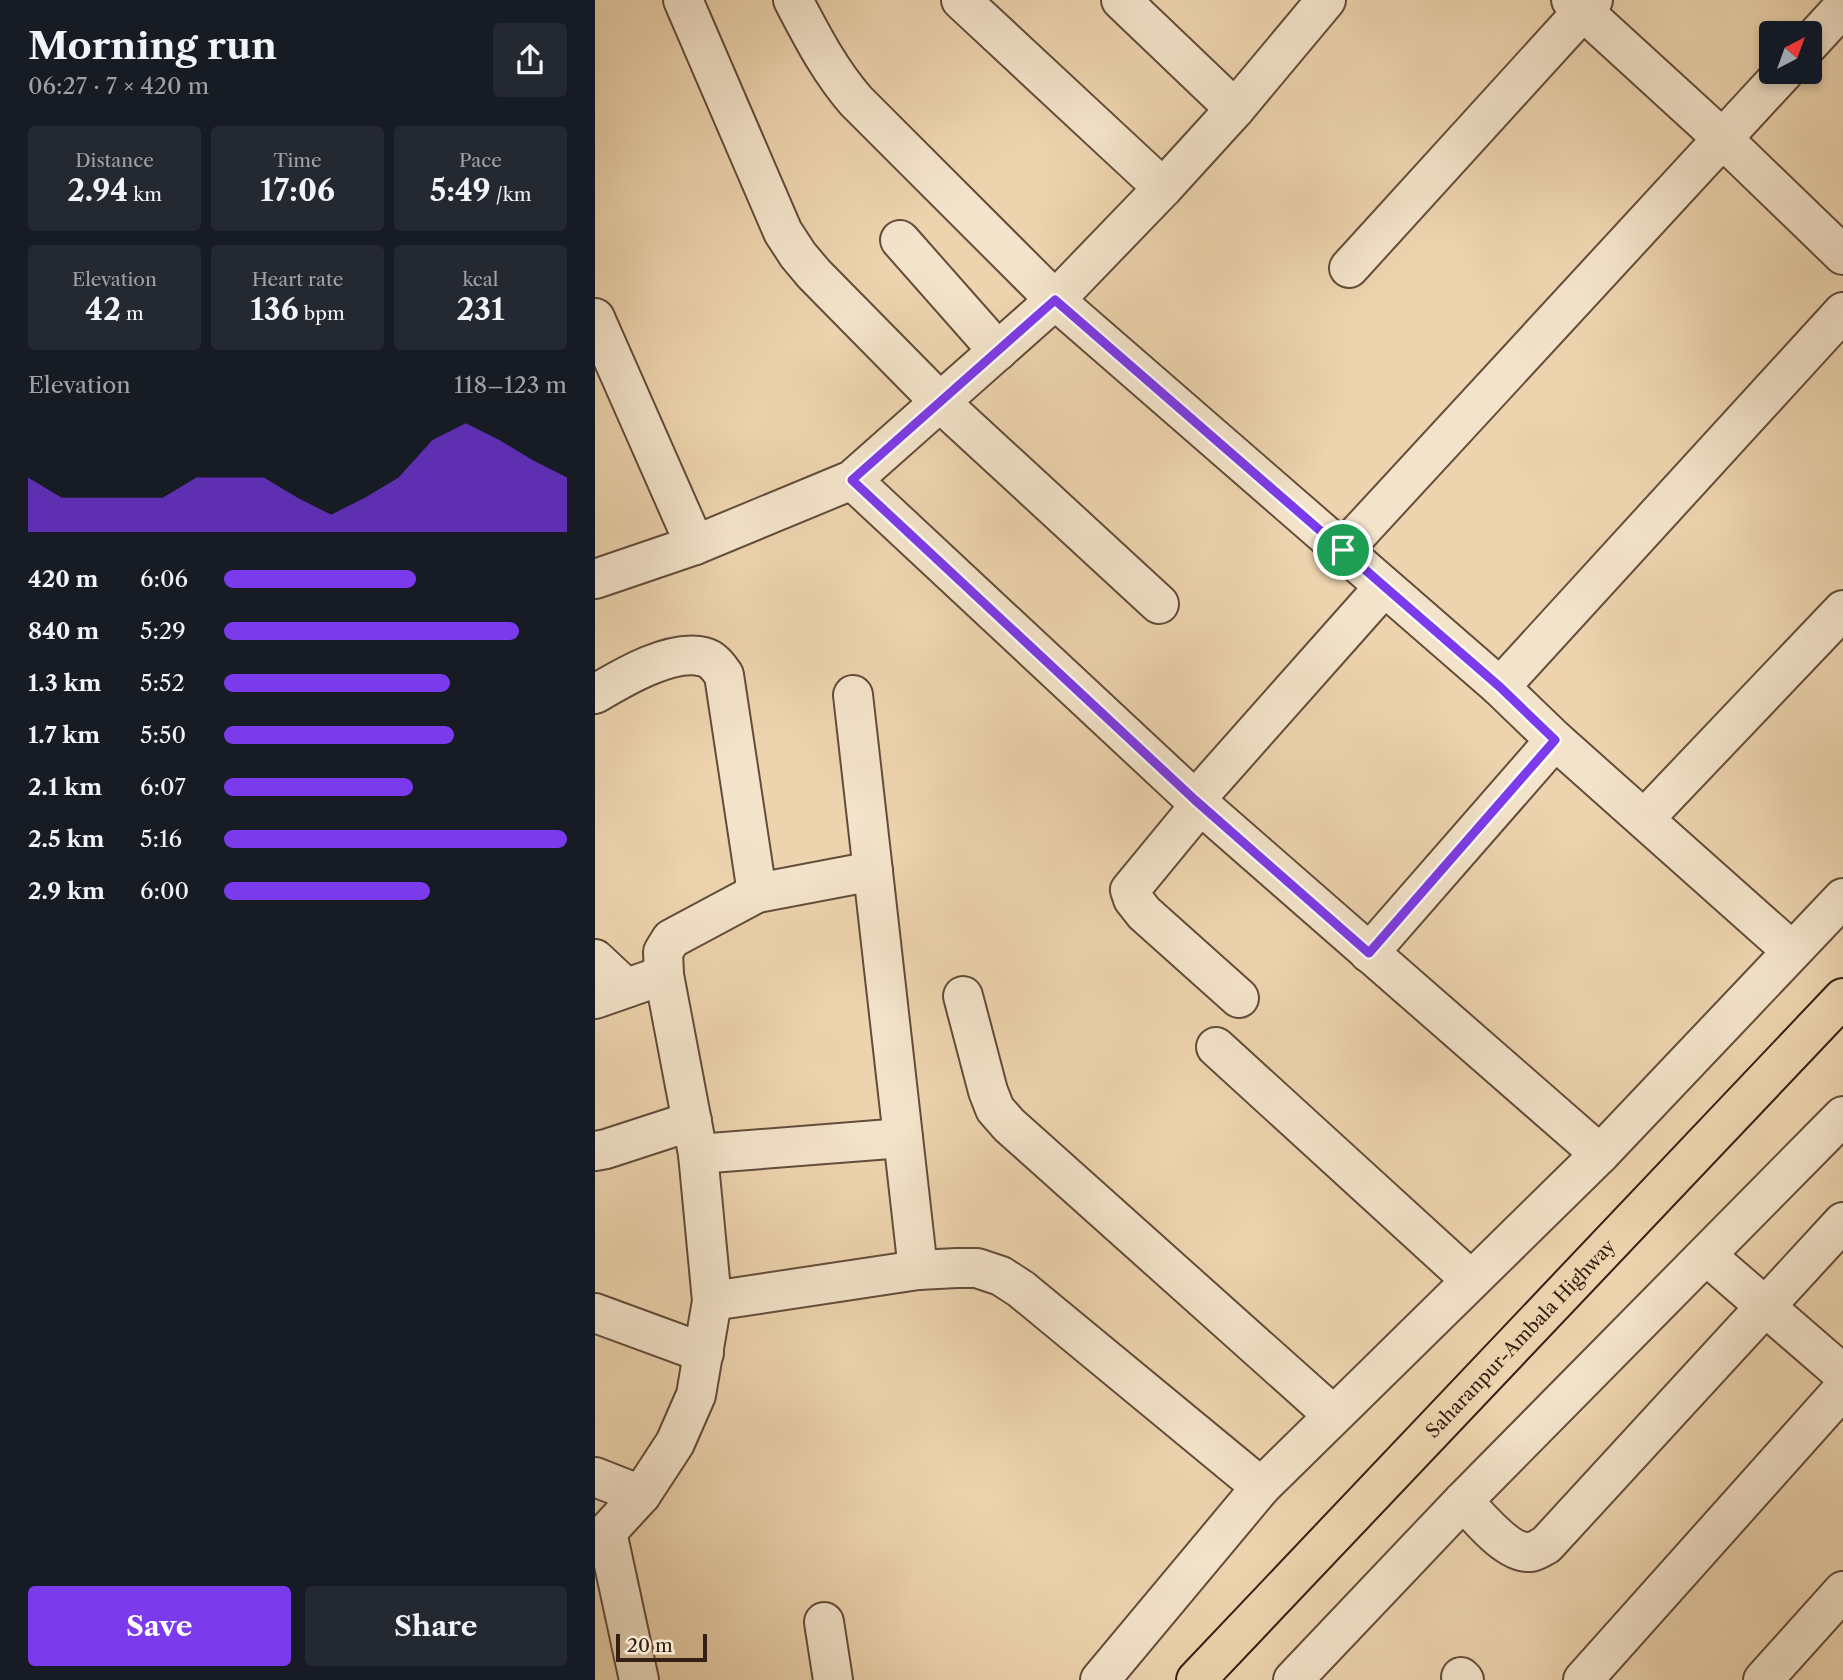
<!DOCTYPE html>
<html lang="en">
<head>
<meta charset="utf-8">
<style>
  :root { --surface:#171b24; --page:#242831; --text:#f1f3f6; --muted:#9ea1a6; --accent:#7c3aed }
  body { margin:0; font-family:"Libre Caslon Text",serif; background:var(--page); color:var(--text); height:100vh; display:flex; flex-direction:column; font-size:26px; white-space:nowrap }
  * { box-sizing:border-box; margin:0 }
  p { font-size:23px; color:var(--muted) }
  .icon { flex:none; width:38px; height:38px; fill:none; stroke:currentColor; stroke-width:2; stroke-linecap:round; stroke-linejoin:round }
  .map { position:relative; flex:1; overflow:hidden }
  .side { display:flex; flex-direction:column; background:var(--surface); width:595px }
  .side>* { flex:none }
  .needle { width:46px; rotate:41deg }
  .controls { position:absolute; left:1164px; top:21px; display:grid; gap:14px }
  .controls a { display:grid; place-items:center; width:63px; height:63px; border-radius:7px; background:var(--surface); box-shadow:0 4px 10px #0003; font-size:35px }
  .scale { position:absolute; left:21px; bottom:18px; width:91px; box-sizing:border-box; padding-left:7px; border:4px solid #331f13; border-top:0; font-size:19px; line-height:24px; white-space:nowrap; color:#331f13; -webkit-text-stroke:5px #f3e3ca; paint-order:stroke }
  .pin { position:absolute; display:grid; place-items:center; width:60px; height:60px; color:#fff; margin:-30px; border:4px solid #fff; border-radius:50%; box-shadow:0 2px 7px #0007 }
  .round { display:grid; place-items:center; flex:none; width:74px; height:74px; border-radius:7px; background:var(--page) }
  .overview { display:flex; align-items:center; justify-content:space-between; height:119px; padding:0 28px }
  h1 { font-size:38px; font-weight:800; line-height:52px }
  .metrics { display:grid; grid-template-columns:repeat(3,1fr); gap:10px; height:119px; padding:7px 28px }
  .metrics div { display:grid; align-content:center; border-radius:7px; background:var(--page); text-align:center }
  .metrics b { font-size:30px; font-weight:800 }
  .metrics small { font-size:19px; font-weight:400 }
  .metrics p { font-size:19px }
  .chart { height:196px; padding:14px 28px }
  .chart p { display:flex; justify-content:space-between }
  .chart svg { width:100%; height:126px; margin-top:7px; fill:var(--accent); opacity:.7 }
  .primary-button { display:flex; gap:14px; margin-top:auto; padding:14px 28px }
  .primary-button a { flex:1; height:80px; border-radius:7px; background:var(--accent); color:#fff; font-size:28px; font-weight:800; line-height:80px; text-align:center }
  .primary-button a+a { background:var(--page); color:var(--text) }
  ul { padding:0 28px; list-style:none; font-size:23px }
  li { display:grid; grid-template-columns:112px 84px 1fr; align-items:center; height:52px }
  li i { height:18px; border-radius:9px; background:var(--accent) }
  main { display:flex; flex:1; min-height:0 }
  .map>svg:first-child { display:block }
</style>
</head>
<body>
<main>
<section class="side">
<div class="overview"><div><h1>Morning run</h1><p>06:27 · 7 × 420 m</p></div><a class="round"><svg class="icon" aria-label="share" viewBox="0 0 24 24"><path d="M12 15V3M7 8l5-5 5 5M5 13v7h14v-7"/></svg></a></div>
<div class="metrics">
<div><p>Distance</p><b>2.94<small> km</small></b></div>
<div><p>Time</p><b>17:06</b></div>
<div><p>Pace</p><b>5:49<small> /km</small></b></div>
</div>
<div class="metrics">
<div><p>Elevation</p><b>42<small> m</small></b></div>
<div><p>Heart rate</p><b>136<small> bpm</small></b></div>
<div><p>kcal</p><b>231</b></div>
</div>
<div class="chart"><p><span>Elevation</span>118–123 m</p>
<svg viewBox="0 0 160 44" preserveAspectRatio="none"><path d="M0 44V25L10 32L20 32L30 32L40 32L50 25L60 25L70 25L80 32L90 38L100 32L110 25L120 12L130 6L140 12L150 19L160 25V44z"/></svg>
</div>
<ul>
<li><b>420 m</b>6:06<i style="width:56%"></i></li>
<li><b>840 m</b>5:29<i style="width:86%"></i></li>
<li><b>1.3 km</b>5:52<i style="width:66%"></i></li>
<li><b>1.7 km</b>5:50<i style="width:67%"></i></li>
<li><b>2.1 km</b>6:07<i style="width:55%"></i></li>
<li><b>2.5 km</b>5:16<i style="width:100%"></i></li>
<li><b>2.9 km</b>6:00<i style="width:60%"></i></li>
</ul>
<div class="primary-button"><a>Save</a><a>Share</a></div>
</section>
<div class="map">
<svg width="1248" height="1680" viewBox="0 0 1248 1680">
  <rect width="100%" height="100%" fill="#edd4ae"/>
  <filter id="stains"><feTurbulence type="fractalNoise" baseFrequency=".00286" numOctaves="4"/><feColorMatrix values="0 0 0 0 .2 0 0 0 0 .09 0 0 0 0 .02 0 0 0 .5 -.17"/></filter>
  <radialGradient id="worn" r=".72"><stop offset=".6" stop-color="#630" stop-opacity="0"/><stop offset="1" stop-color="#630" stop-opacity=".3"/></radialGradient>
  <g fill="none" stroke-linecap="round" stroke-linejoin="round">
    <!-- minor casing -->
    <g stroke="#624c3a" stroke-width="42">
      <g id="minor">
        <path d="M88 0 188 232 203 255 219 274 346 403 564 604"/>
        <path d="M198 0C217 36 234 70 261 101L460 300 905 687 960 740 1197 951"/>
        <path d="M366 0 568 188"/>
        <path d="M526 0 640 109"/>
        <path d="M976 0 1128 139 1248 255"/>
        <path d="M1214 44 1248 7"/>
        <path d="M305 240 403 351"/>
        <path d="M754 268 998 0"/>
        <path d="M0 318 100 545"/>
        <path d="M257 480 600 800 1005 1154"/>
        <path d="M748 550 1189 72"/>
        <path d="M0 579 100 545 257 480 460 300 568 188 640 109 731 0"/>
        <path d="M905 687 1248 312"/>
        <path d="M0 694C27 678 77 648 109 657 118 659 124 668 129 675L162 893"/>
        <path d="M258 695 323 1270"/>
        <path d="M600 800 789 587"/>
        <path d="M605 805 535 890 538 899 549 913 644 998"/>
        <path d="M1050 818 1248 610"/>
        <path d="M774 953 960 740"/>
        <path d="M0 959 31 988"/>
        <path d="M368 996 393 1091 400 1109 414 1125 738 1415"/>
        <path d="M0 999 69 975"/>
        <path d="M621 1047 876 1280"/>
        <path d="M0 1151 11 1149 97 1121"/>
        <path d="M103 1154 308 1138"/>
        <path d="M1112 1256 1248 1374"/>
        <path d="M117 1301 323 1270 362 1268H382L406 1276 426 1289 666 1487"/>
        <path d="M0 1313 109 1353"/>
        <path d="M0 1477 46 1495"/>
        <path d="M868 1501C883 1516 912 1554 935 1552 940 1552 946 1547 951 1545L1248 1222"/>
        <path d="M12 1532 44 1680"/>
        <path d="M0 1545 46 1495 80 1443 101 1395 117 1301 103 1154 69 975 68 952 76 939 162 893 278 871"/>
        <path d="M229 1622 238 1680"/>
        <path d="M866 1677 869 1680"/>
        <path d="M505 1680 666 1487 1005 1154 1248 898"/>
        <path d="M698 1680 868 1501 1248 1116"/>
        <path d="M988 1680 1248 1389"/>
        <path d="M1168 1680 1248 1591"/>
      </g>
    </g>
    <!-- major casing -->
    <g stroke="#331f13" stroke-width="42">
      <g id="major">
        <path id="s1" d="M601 1680 1248 998"/>
      </g>
    </g>
    <!-- minor -->
    <use href="#minor" stroke="#f3e3ca" stroke-width="38"/>
    <!-- major -->
    <use href="#major" stroke="#edd4ae" stroke-width="38"/>
  </g>
  <g fill="none" stroke-linecap="round" stroke-linejoin="round">
    <!-- route casing -->
    <g stroke="#fff" stroke-width="14">
      <path id="route" d="M460 300 905 687 960 740 774 953 600 800 257 480Z"/>
    </g>
    <!-- route -->
    <use href="#route" stroke="#7c3aed" stroke-width="9"/>
  </g>
  <g text-anchor="middle" dominant-baseline="central" stroke-width="6" stroke-linejoin="round" paint-order="stroke">
    <!-- street labels -->
    <g font-size="19" fill="#331f13" stroke="#f3e3ca">
      <text stroke="none"><textPath href="#s1" startOffset="471">Saharanpur-Ambala Highway</textPath></text>
    </g>
  </g>
  <rect width="100%" height="100%" filter="url(#stains)"/>
  <rect width="100%" height="100%" fill="url(#worn)"/>
</svg>
<div class="controls">
<a><svg class="needle" viewBox="-14 -14 28 28"><path d="M0-13l5 13h-10z" fill="#e53935"/><path d="M0 13l5-13h-10z" fill="#9ea1a6"/></svg></a>
</div>
<div class="scale">20 m</div>
<div class="pin" style="left:748px;top:550px;background:#1e9e55"><svg class="icon" aria-label="arrive" viewBox="0 0 24 24"><path d="M6 21V4h12l-3 4 3 4H6"/></svg></div>
</div>
</main>
</body>
</html>
